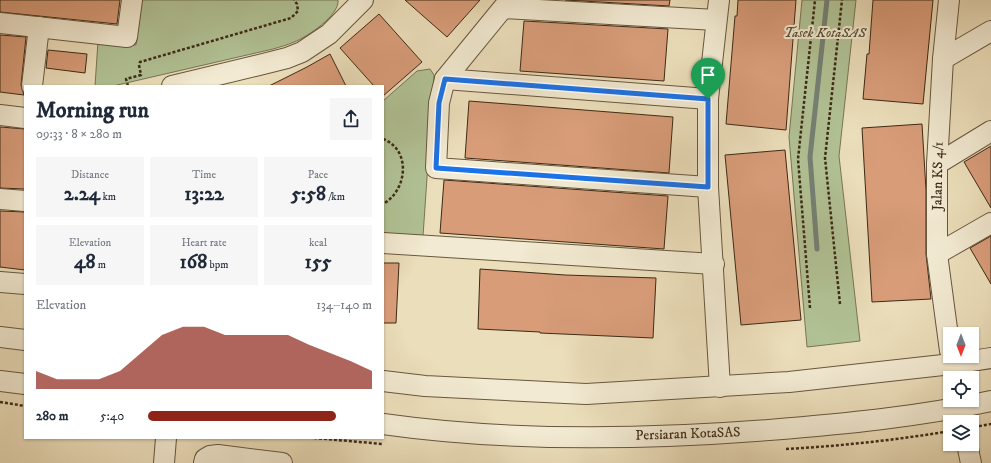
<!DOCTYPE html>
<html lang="en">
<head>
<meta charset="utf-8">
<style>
  :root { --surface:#fff; --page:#f6f6f7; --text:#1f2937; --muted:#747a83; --accent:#8f2418 }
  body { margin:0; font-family:"IM FELL DW Pica",serif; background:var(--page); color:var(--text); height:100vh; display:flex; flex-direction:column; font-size:15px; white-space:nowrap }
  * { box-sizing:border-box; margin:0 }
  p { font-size:13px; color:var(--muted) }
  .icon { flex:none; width:22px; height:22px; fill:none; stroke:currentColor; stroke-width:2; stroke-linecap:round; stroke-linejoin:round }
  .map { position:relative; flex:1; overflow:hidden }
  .side { position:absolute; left:24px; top:85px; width:360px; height:354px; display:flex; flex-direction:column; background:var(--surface); border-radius:0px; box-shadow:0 1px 3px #0004 }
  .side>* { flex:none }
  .needle { width:26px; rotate:180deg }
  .fabs { position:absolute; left:943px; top:327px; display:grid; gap:8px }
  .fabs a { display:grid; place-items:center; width:36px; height:36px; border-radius:0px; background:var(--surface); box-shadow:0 1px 3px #0004; font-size:20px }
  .pin { position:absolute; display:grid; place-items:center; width:34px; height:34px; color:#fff; margin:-41px -17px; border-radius:50% 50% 50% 0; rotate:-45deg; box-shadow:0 0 4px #0007 }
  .pin .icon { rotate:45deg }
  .round { display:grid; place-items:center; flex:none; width:42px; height:42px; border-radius:0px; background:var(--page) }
  .headline { display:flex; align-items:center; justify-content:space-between; height:68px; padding:0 12px }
  h1 { font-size:22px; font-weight:700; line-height:30px }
  .figures { display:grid; grid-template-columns:repeat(3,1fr); gap:6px; height:68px; padding:4px 12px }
  .figures div { display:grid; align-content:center; border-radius:0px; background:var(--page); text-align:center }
  .figures b { font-size:20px; font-weight:700 }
  .figures small { font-size:11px; font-weight:400 }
  .figures p { font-size:11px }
  .chart { height:112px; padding:8px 12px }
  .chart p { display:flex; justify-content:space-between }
  .chart svg { width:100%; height:72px; margin-top:4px; fill:var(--accent); opacity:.7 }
  ul { padding:0 12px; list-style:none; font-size:13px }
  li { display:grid; grid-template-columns:64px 48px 1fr; align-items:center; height:30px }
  li i { height:10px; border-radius:5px; background:var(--accent) }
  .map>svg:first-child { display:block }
</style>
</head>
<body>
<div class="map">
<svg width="991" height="463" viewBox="0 0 991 463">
  <rect width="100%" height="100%" fill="#ebdeba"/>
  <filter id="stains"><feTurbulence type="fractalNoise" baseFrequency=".005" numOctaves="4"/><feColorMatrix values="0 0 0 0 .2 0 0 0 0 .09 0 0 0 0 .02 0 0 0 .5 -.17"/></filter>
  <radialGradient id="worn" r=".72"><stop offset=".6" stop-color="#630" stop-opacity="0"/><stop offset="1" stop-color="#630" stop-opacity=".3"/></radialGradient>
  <!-- green -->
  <g fill="#b1c295" stroke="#777655">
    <path d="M141 0H338C340 15 307 37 294 42 287 45 280 47 273 49L113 86H95L98 41 136 45Z"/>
    <path d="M802 0H856L839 156 860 341 807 347 789 137Z"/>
    <path d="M430 69 434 75 423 236 383 233V101L417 71Z"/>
  </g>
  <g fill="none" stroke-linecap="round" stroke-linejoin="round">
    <!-- stream -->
    <path stroke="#748175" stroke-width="5" d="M817 249 810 157 827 0"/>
  </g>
  <!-- building -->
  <g fill="#d89c79" stroke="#3d2a15">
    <path d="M0 0H120L117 24 0 12Z"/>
    <path d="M405 0H480L447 37Z"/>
    <path d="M565 0H670L669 6Z"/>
    <path d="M738 0H796L786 130 726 124 735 16H737Z"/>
    <path d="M873 0H933L923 104 863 99 867 54H869Z"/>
    <path d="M379 14 422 62 383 96V86H374L340 48Z"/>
    <path d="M524 21 668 29 664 81 520 71Z"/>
    <path d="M0 35 26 37 21 85 24 95 0 92Z"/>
    <path d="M48 50 87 54 85 73 46 68Z"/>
    <path d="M330 54 346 86H269L307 67Z"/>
    <path d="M469 101 673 117 669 173 465 158Z"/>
    <path d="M922 124 926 190V254L931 299 872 302 862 128Z"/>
    <path d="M0 127 25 129V189L0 188Z"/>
    <path d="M991 146V208L964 162Z"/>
    <path d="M785 150 801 320 741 325 725 155Z"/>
    <path d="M444 180 668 196 664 249 440 233Z"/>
    <path d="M0 211 25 212V270L0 267Z"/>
    <path d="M991 236V284L970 248Z"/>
    <path d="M383 263H399L396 323H383Z"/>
    <path d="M480 269 565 275 656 278 653 338 540 333V332L478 329Z"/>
  </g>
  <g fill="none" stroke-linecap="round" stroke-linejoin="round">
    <!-- minor casing -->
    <g stroke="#68573e" stroke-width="22">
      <g id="minor">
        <path d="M719 0 708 99V187L720 387"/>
        <path d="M949 0 943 59 937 164V254L950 351"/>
        <path d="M0 23 127 37 132 0"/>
        <path d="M943 59 991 31"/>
        <path d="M445 79 708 99"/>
        <path d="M32 86 39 27"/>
        <path d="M172 86 255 66 287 58 302 52 329 34 363 0"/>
        <path d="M0 115 25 118"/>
        <path d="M937 164 991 131"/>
        <path d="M708 187 436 168 439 103 445 79 503 8 716 20"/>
        <path d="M0 199 25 201"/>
        <path d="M383 243 714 264"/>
        <path d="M937 254 991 223"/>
        <path d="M0 282 25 284"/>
        <path d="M0 337 25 340"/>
        <path d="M0 381 25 384"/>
        <path d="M383 381 425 386 586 394 789 382 952 364 991 358"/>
        <path d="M383 424C511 442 641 440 769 430 843 424 918 417 991 401"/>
        <path d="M967 444 971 463"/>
        <path d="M164 463 166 438"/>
        <path d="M204 463 205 459 210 456 218 455 282 463"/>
      </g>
    </g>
    <!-- path -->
    <g stroke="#3d2a15" stroke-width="2.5" stroke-dasharray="3 2" stroke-linecap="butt">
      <path d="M128 86 126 79 141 75 139 65 140 62 291 18 298 11 297 4 294 0"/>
      <path d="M383 139C412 150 407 191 383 204"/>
      <path d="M840 304 825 158 842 0"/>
      <path d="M810 308 798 159 815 0"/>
      <path d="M0 402 25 406"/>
      <path d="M974 427 991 424"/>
      <path d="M314 438 383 444"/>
      <path d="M786 449C841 446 896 440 950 431"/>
    </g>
    <!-- minor -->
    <use href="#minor" stroke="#f2ead2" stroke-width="20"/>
  </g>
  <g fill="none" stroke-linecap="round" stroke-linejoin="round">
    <!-- route casing -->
    <g stroke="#fff" stroke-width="8">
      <path id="route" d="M445 79 708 99V187L436 168 439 103Z"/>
    </g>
    <!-- route -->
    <use href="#route" stroke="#1a73e8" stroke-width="5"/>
  </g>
  <g text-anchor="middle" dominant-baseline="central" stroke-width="4" stroke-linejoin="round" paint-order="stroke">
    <!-- park labels -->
    <g font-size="14" font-style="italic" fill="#5a5035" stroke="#f2ead2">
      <text x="825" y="33">Tasek KotaSAS</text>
    </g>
    <!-- street labels -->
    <g font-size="14" fill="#3d2a15" stroke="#f2ead2">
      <text transform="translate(938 176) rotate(-89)">Jalan KS 4/1</text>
      <text transform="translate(688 434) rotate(-2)">Persiaran KotaSAS</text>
    </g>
  </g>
  <rect width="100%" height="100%" filter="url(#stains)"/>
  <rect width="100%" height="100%" fill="url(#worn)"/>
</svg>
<div class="fabs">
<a><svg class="needle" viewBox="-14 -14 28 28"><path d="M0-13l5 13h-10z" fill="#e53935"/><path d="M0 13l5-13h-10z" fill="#747a83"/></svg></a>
<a><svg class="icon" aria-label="locate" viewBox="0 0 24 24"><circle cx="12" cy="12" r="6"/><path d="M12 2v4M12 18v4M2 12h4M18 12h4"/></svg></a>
<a><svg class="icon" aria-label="layers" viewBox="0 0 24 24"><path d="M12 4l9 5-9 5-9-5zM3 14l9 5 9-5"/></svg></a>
</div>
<div class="pin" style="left:708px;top:99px;background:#1e9e55"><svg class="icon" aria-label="arrive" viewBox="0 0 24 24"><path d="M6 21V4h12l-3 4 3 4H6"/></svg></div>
<section class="side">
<div class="headline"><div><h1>Morning run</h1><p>09:33 · 8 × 280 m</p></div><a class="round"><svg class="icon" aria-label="share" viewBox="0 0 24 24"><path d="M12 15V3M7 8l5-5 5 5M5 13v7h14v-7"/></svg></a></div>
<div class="figures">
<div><p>Distance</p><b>2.24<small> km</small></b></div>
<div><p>Time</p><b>13:22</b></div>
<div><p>Pace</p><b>5:58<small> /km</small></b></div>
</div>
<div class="figures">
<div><p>Elevation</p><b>48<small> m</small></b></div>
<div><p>Heart rate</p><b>168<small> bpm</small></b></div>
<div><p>kcal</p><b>155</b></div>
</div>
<div class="chart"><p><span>Elevation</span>134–140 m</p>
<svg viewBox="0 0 160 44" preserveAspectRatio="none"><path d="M0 44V33L10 38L20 38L30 38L40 33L50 22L60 11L70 6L80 6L90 11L100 11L110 11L120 11L130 17L140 22L150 27L160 33V44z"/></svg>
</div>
<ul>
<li><b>280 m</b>5:40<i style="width:84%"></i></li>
</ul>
</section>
</div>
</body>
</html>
